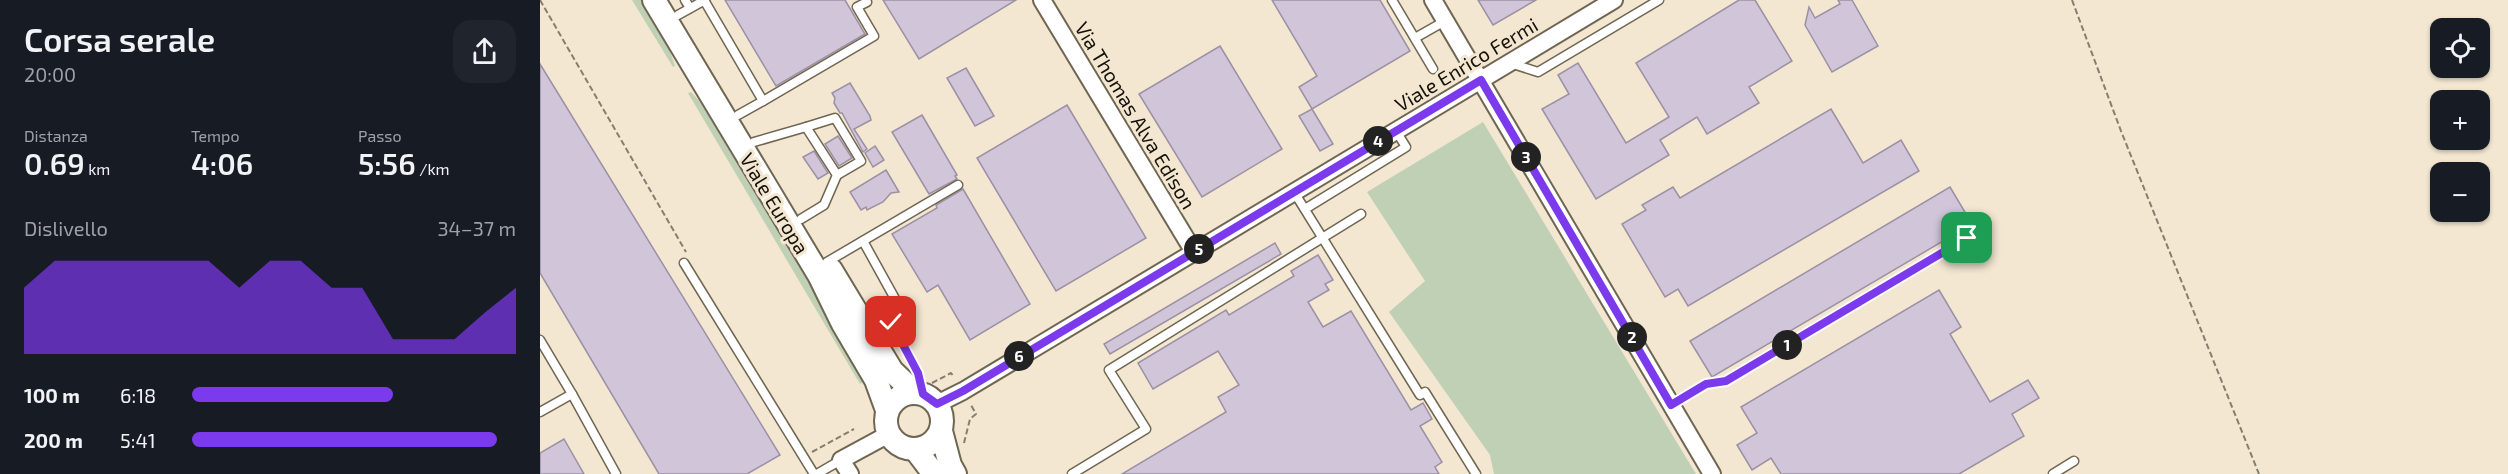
<!DOCTYPE html>
<html lang="it">
<head>
<meta charset="utf-8">
<style>
  :root { --surface:#171b24; --page:#20242c; --text:#f1f3f6; --muted:#9ea1a6; --accent:#7c3aed }
  body { margin:0; font-family:"Exo 2",sans-serif; background:var(--page); color:var(--text); height:100vh; display:flex; flex-direction:column; font-size:22px; white-space:nowrap }
  * { box-sizing:border-box; margin:0 }
  p { font-size:20px; color:var(--muted) }
  .icon { flex:none; width:33px; height:33px; fill:none; stroke:currentColor; stroke-width:2; stroke-linecap:round; stroke-linejoin:round }
  .map { position:relative; flex:1; overflow:hidden }
  .sheet { display:flex; flex-direction:column; background:var(--surface); width:540px }
  .sheet>* { flex:none }
  .tools { position:absolute; left:1890px; top:18px; display:grid; gap:12px }
  .tools a { display:grid; place-items:center; width:60px; height:60px; border-radius:12px; background:var(--surface); box-shadow:0 2px 4px #0004; font-size:30px }
  .pin { position:absolute; display:grid; place-items:center; width:51px; height:51px; color:#fff; margin:-26px; border-radius:12px; box-shadow:0 3px 9px #0006 }
  .km { position:absolute; width:30px; height:30px; margin:-15px; border-radius:50%; background:#222; color:#fff; font-size:16px; line-height:30px; text-align:center }
  .round { display:grid; place-items:center; flex:none; width:63px; height:63px; border-radius:18px; background:var(--page) }
  .summary { display:flex; align-items:center; justify-content:space-between; height:102px; padding:0 24px }
  h1 { font-size:33px; font-weight:600; line-height:45px }
  .metrics { display:grid; grid-template-columns:repeat(3,1fr); gap:9px; height:102px; padding:6px 24px }
  .metrics div { display:grid; align-content:center }
  .metrics b { font-size:30px; font-weight:600 }
  .metrics small { font-size:16px; font-weight:400 }
  .metrics p { font-size:16px }
  .chart { height:168px; padding:12px 24px }
  .chart p { display:flex; justify-content:space-between }
  .chart svg { width:100%; height:108px; margin-top:6px; fill:var(--accent); opacity:.7 }
  ul { padding:0 24px; list-style:none; font-size:20px }
  li { display:grid; grid-template-columns:96px 72px 1fr; align-items:center; height:45px }
  li i { height:15px; border-radius:8px; background:var(--accent) }
  main { display:flex; flex:1; min-height:0 }
  .map>svg:first-child { display:block }
</style>
</head>
<body>
<main>
<section class="sheet">
<div class="summary"><div><h1>Corsa serale</h1><p>20:00</p></div><a class="round"><svg class="icon" aria-label="share" viewBox="0 0 24 24"><path d="M12 15V3M7 8l5-5 5 5M5 13v7h14v-7"/></svg></a></div>
<div class="metrics">
<div><p>Distanza</p><b>0.69<small> km</small></b></div>
<div><p>Tempo</p><b>4:06</b></div>
<div><p>Passo</p><b>5:56<small> /km</small></b></div>
</div>
<div class="chart"><p><span>Dislivello</span>34–37 m</p>
<svg viewBox="0 0 160 44" preserveAspectRatio="none"><path d="M0 44V17L10 6L20 6L30 6L40 6L50 6L60 6L70 17L80 6L90 6L100 17L110 17L120 38L130 38L140 38L150 27L160 17V44z"/></svg>
</div>
<ul>
<li><b>100 m</b>6:18<i style="width:62%"></i></li>
<li><b>200 m</b>5:41<i style="width:94%"></i></li>
</ul>
</section>
<div class="map">
<svg width="1968" height="474" viewBox="0 0 1968 474">
  <rect width="100%" height="100%" fill="#f3e7d1"/>
  <!-- green -->
  <g fill="#c0d0b5">
    <path d="M92 0H104L125 36 135 66 133 67Z"/>
    <path d="M151 92 172 115 329 379 320 384 148 93Z"/>
    <path d="M943 122 1156 474H954L950 455 849 312 885 281 827 192Z"/>
  </g>
  <!-- building -->
  <g fill="#d1c5da" stroke="#9c90a4" stroke-width="1.5">
    <path d="M185 0H305L325 34 236 86Z"/>
    <path d="M343 0H476L379 59Z"/>
    <path d="M732 0H840L870 51 772 109 759 87 777 76Z"/>
    <path d="M938 0H996L953 25Z"/>
    <path d="M1199 0H1215L1252 61 1209 87 1219 103 1167 134 1157 117 1120 140 1129 155 1056 199 1002 109 1029 94 1018 75 1038 63 1086 143 1129 117 1096 63Z"/>
    <path d="M1298 0H1312L1338 46 1292 72 1265 25 1269 7 1275 18 1300 4Z"/>
    <path d="M680 46 742 149 662 197 599 94Z"/>
    <path d="M0 64 240 455 207 474H119L0 273Z"/>
    <path d="M426 68 454 116 435 126 407 78Z"/>
    <path d="M310 83 330 116 331 120 314 129 327 149 323 152 302 113H300L294 103 295 98 292 93Z"/>
    <path d="M527 105 606 238 516 291 437 158Z"/>
    <path d="M772 109 793 144 780 151 759 116Z"/>
    <path d="M1291 109 1323 163 1361 140 1379 171 1148 306 1138 289 1125 297 1082 224 1106 210 1102 205 1133 187 1140 198Z"/>
    <path d="M382 115 417 175 415 176 417 179 389 194 352 132Z"/>
    <path d="M298 136 312 158 299 166 285 144Z"/>
    <path d="M335 146 344 160 333 167 325 153Z"/>
    <path d="M274 151 288 173 278 179 263 157Z"/>
    <path d="M346 170 359 192 351 193 343 202 327 210 326 207 321 210 310 192Z"/>
    <path d="M1410 187 1432 224 1172 377 1150 341Z"/>
    <path d="M423 189 490 304 430 340 398 285 387 292 352 234 397 208 396 205Z"/>
    <path d="M735 243 741 254 570 354 564 344Z"/>
    <path d="M778 255 793 280 785 284 789 290 768 302 783 327 811 311 871 410 883 403 892 419 880 426 902 462 895 467 899 474H582L686 412 678 397 699 385 678 351 613 389 598 363 686 310 689 315 754 276 751 271Z"/>
    <path d="M1399 290 1421 327 1410 334 1450 402 1488 380 1499 398 1472 414 1484 436 1419 474H1241L1231 458 1212 470 1197 445 1217 433 1201 407Z"/>
    <path d="M24 439 44 474H0V453Z"/>
  </g>
  <g fill="none" stroke-linecap="round" stroke-linejoin="round">
    <!-- lane casing -->
    <g stroke="#6f6652" stroke-width="11">
      <g id="lane">
        <path d="M145 0 150 8"/>
        <path d="M164 0 223 101 198 115"/>
        <path d="M852 0 893 69"/>
        <path d="M138 15 165 0"/>
        <path d="M875 38 905 21"/>
        <path d="M970 63 998 72 1119 0"/>
        <path d="M223 101 334 36 317 7 327 2 326 0"/>
        <path d="M266 127 295 118 321 161 297 175"/>
        <path d="M214 142 266 127 297 175 284 205 261 219"/>
        <path d="M754 192 880 395 885 392 936 474"/>
        <path d="M765 209 866 147 856 131"/>
        <path d="M323 241 359 306 351 322 378 373 383 393"/>
        <path d="M287 262 418 185"/>
        <path d="M144 263 274 474"/>
        <path d="M0 340 32 394 0 412"/>
        <path d="M32 394 76 474"/>
        <path d="M1131 405 1166 384 1186 381 1427 238"/>
        <path d="M277 474 301 460"/>
        <path d="M532 474 606 429 569 370 821 214"/>
        <path d="M1513 474 1534 461"/>
      </g>
    </g>
    <!-- street casing -->
    <g stroke="#6f6652" stroke-width="20">
      <g id="street">
        <path d="M502 0 654 252"/>
        <path d="M893 0 1172 474"/>
        <path d="M397 404 423 391 1074 0"/>
        <path d="M310 474 301 460 349 434"/>
      </g>
    </g>
    <!-- secondary casing -->
    <g stroke="#6f6652" stroke-width="26">
      <g id="secondary">
        <path d="M114 0 279 275 303 324 336 380 347 410"/>
        <path d="M291 270 352 371 374 392"/>
        <circle cx="374" cy="421" r="28"/>
        <path d="M401 431 410 465 415 474"/>
        <path d="M375 449 394 474"/>
      </g>
    </g>
    <!-- path -->
    <g stroke="#867e6f" stroke-width="2" stroke-dasharray="6 3" stroke-linecap="butt">
      <path d="M0 0 146 252"/>
      <path d="M1532 0 1581 131 1719 474"/>
      <path d="M392 383 411 373 414 377"/>
      <path d="M424 443 430 419 436 414 431 405"/>
      <path d="M272 452 314 429"/>
    </g>
    <!-- lane -->
    <use href="#lane" stroke="#fff" stroke-width="8"/>
    <!-- street -->
    <use href="#street" stroke="#fff" stroke-width="16"/>
    <!-- secondary -->
    <use href="#secondary" stroke="#fff" stroke-width="22"/>
  </g>
  <g fill="none" stroke-linecap="round" stroke-linejoin="round">
    <!-- route casing -->
    <g stroke="#fff" stroke-width="12">
      <path id="route" d="M351 322 378 373 383 394 397 404 423 391 941 80 1131 405 1166 384 1186 381 1427 238"/>
    </g>
    <!-- route -->
    <use href="#route" stroke="#7c3aed" stroke-width="8"/>
  </g>
  <g text-anchor="middle" dominant-baseline="central" stroke-width="6" stroke-linejoin="round" paint-order="stroke">
    <!-- street labels -->
    <g font-size="20" fill="#151109" stroke="#f3e7d1">
      <text transform="translate(926 64) rotate(-31)">Viale Enrico Fermi</text>
      <text transform="translate(596 115) rotate(59)">Via Thomas Alva Edison</text>
      <text transform="translate(235 203) rotate(59)">Viale Europa</text>
    </g>
  </g>
</svg>
<div class="tools">
<a><svg class="icon" aria-label="locate" viewBox="0 0 24 24"><circle cx="12" cy="12" r="6"/><path d="M12 2v4M12 18v4M2 12h4M18 12h4"/></svg></a>
<a>+</a>
<a>−</a>
</div>
<div class="pin" style="left:1427px;top:238px;background:#1e9e55"><svg class="icon" aria-label="arrive" viewBox="0 0 24 24"><path d="M6 21V4h12l-3 4 3 4H6"/></svg></div>
<div class="pin" style="left:351px;top:322px;background:#d93025"><svg class="icon" aria-label="check" viewBox="0 0 24 24"><path d="M5 12l5 5 9-10"/></svg></div>
<b class="km" style="left:1247px;top:345px">1</b>
<b class="km" style="left:1092px;top:337px">2</b>
<b class="km" style="left:986px;top:157px">3</b>
<b class="km" style="left:838px;top:141px">4</b>
<b class="km" style="left:659px;top:249px">5</b>
<b class="km" style="left:479px;top:356px">6</b>
</div>
</main>
</body>
</html>
